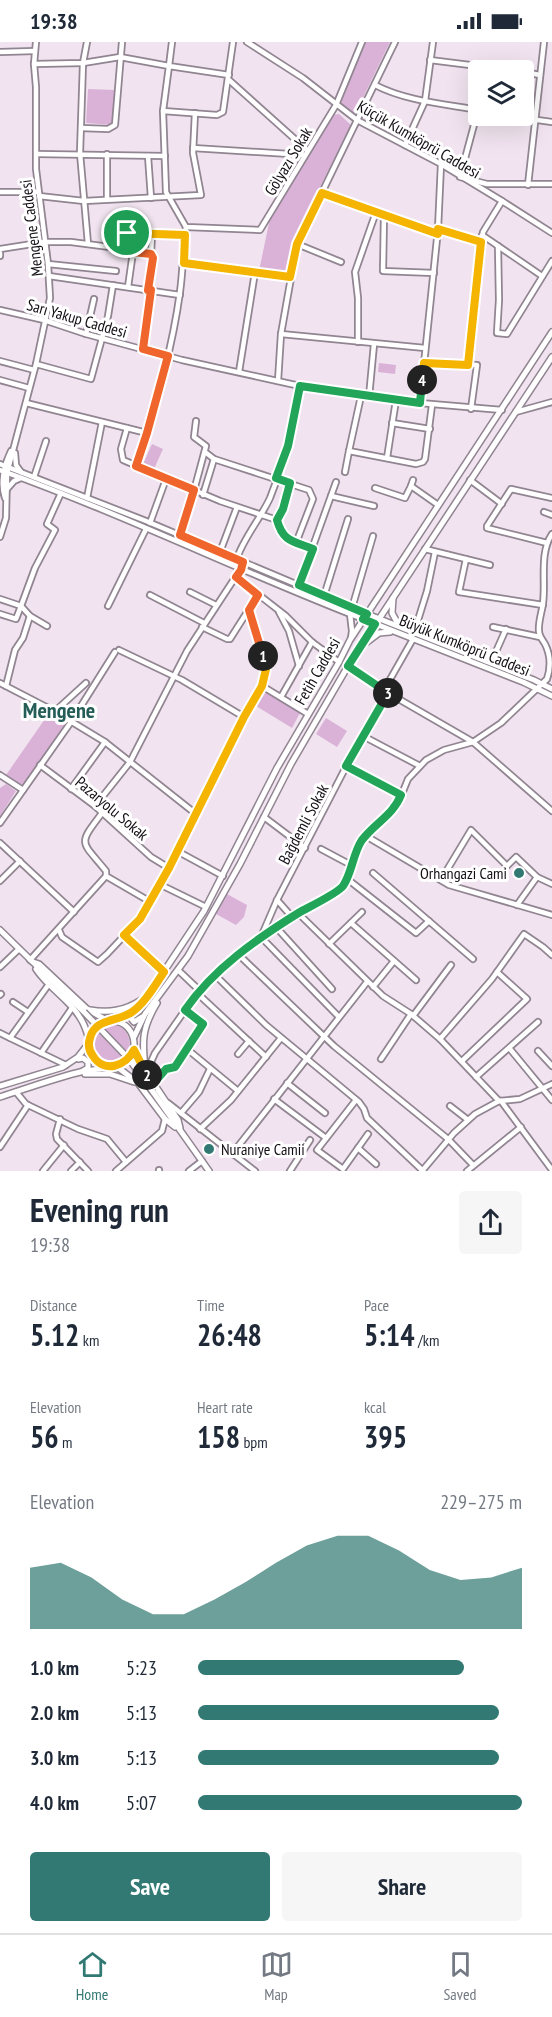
<!DOCTYPE html>
<html lang="en">
<head>
<meta charset="utf-8">
<style>
  :root { --surface:#fff; --page:#f6f6f7; --text:#1f2937; --muted:#747a83; --line:#e0e1e3; --accent:#317972 }
  body { margin:0; font-family:"PT Sans Narrow",sans-serif; background:var(--page); color:var(--text); height:100vh; display:flex; flex-direction:column; font-size:22px; white-space:nowrap }
  * { box-sizing:border-box; margin:0 }
  p { font-size:20px; color:var(--muted) }
  .icon { flex:none; width:33px; height:33px; fill:none; stroke:currentColor; stroke-width:2; stroke-linecap:round; stroke-linejoin:round }
  .map { position:relative; height:1129px; overflow:hidden }
  .details { display:flex; flex-direction:column; background:var(--surface); flex:1 }
  .details>* { flex:none }
  .buttons { position:absolute; left:468px; top:18px; display:grid; gap:12px }
  .buttons a { display:grid; place-items:center; width:66px; height:66px; border-radius:6px; background:var(--surface); box-shadow:0 6px 24px #0002; font-size:30px }
  .pin { position:absolute; display:grid; place-items:center; width:51px; height:51px; color:#fff; margin:-26px; border:3px solid #fff; border-radius:50%; box-shadow:0 2px 6px #0007 }
  .km { position:absolute; width:30px; height:30px; margin:-15px; border-radius:50%; background:#222; color:#fff; font-size:16px; line-height:30px; text-align:center }
  .round { display:grid; place-items:center; flex:none; width:63px; height:63px; border-radius:6px; background:var(--page) }
  .head { display:flex; align-items:center; justify-content:space-between; height:102px; padding:0 30px }
  h1 { font-size:33px; font-weight:600; line-height:45px }
  .stats { display:grid; grid-template-columns:repeat(3,1fr); gap:9px; height:102px; padding:6px 30px }
  .stats div { display:grid; align-content:center }
  .stats b { font-size:30px; font-weight:600 }
  .stats small { font-size:16px; font-weight:400 }
  .stats p { font-size:16px }
  .chart { height:168px; padding:12px 30px }
  .chart p { display:flex; justify-content:space-between }
  .chart svg { width:100%; height:108px; margin-top:6px; fill:var(--accent); opacity:.7 }
  .primary-button { display:flex; gap:12px; margin-top:auto; padding:12px 30px }
  .primary-button a { flex:1; height:69px; border-radius:6px; background:var(--accent); color:#fff; font-size:24px; font-weight:600; line-height:69px; text-align:center }
  .primary-button a+a { background:var(--page); color:var(--text) }
  ul { padding:0 30px; list-style:none; font-size:20px }
  li { display:grid; grid-template-columns:96px 72px 1fr; align-items:center; height:45px }
  li i { height:15px; border-radius:8px; background:var(--accent) }
  .status { display:flex; justify-content:space-between; align-items:center; height:42px; padding:0 30px; background:var(--surface); direction:ltr }
  .status svg { height:16px; fill:currentColor }
  .menu { display:flex; justify-content:space-around; align-items:center; height:84px; border-top:2px solid var(--line); background:var(--surface); font-size:16px; color:var(--muted) }
  .menu a { display:grid; justify-items:center; gap:3px }
  .menu .current { color:var(--accent) }
  .map>svg:first-child { display:block }
</style>
</head>
<body>
<div class="status"><b>19:38</b><svg viewBox="0 0 49 12"><path d="M0 12V9h3v3zM5 12V6h3v6zM10 12V3h3v9zM15 12V0h3v12zM26 1h20v11H26zM47 4h2v5h-2z"/></svg></div>
<div class="map">
<svg width="552" height="1129" viewBox="0 0 552 1129">
  <rect width="100%" height="100%" fill="#f1e4f0"/>
  <!-- green -->
  <g fill="#dab2d8">
    <path d="M365 0H390L356 70 353 71 341 61Z"/>
    <path d="M88 47 115 48 113 83 86 81Z"/>
    <path d="M339 72 351 83 294 197 287 230 259 229 270 176 331 73Z"/>
    <path d="M379 321 396 323 395 332 378 330Z"/>
    <path d="M152 402 163 407 154 427 143 422Z"/>
    <path d="M266 649 301 669 292 686 256 664Z"/>
    <path d="M47 674 63 680 64 684 24 742 19 743 6 733Z"/>
    <path d="M326 676 347 689 337 705 316 692Z"/>
    <path d="M6 742 16 749 0 774V746Z"/>
    <path d="M227 852 247 863 244 875 236 883 216 872Z"/>
    <path d="M111 982C125 984 130 993 130 1006L126 1011 103 985Z"/>
    <path d="M98 990 122 1015C104 1026 84 1007 98 990Z"/>
  </g>
  <g fill="none" stroke-linecap="round" stroke-linejoin="round">
    <!-- minor casing -->
    <g stroke="#908590" stroke-width="8">
      <g id="minor">
        <path d="M87 0 83 21 80 111 88 202"/>
        <path d="M172 0 169 24 229 33"/>
        <path d="M247 0 303 36 357 78 441 122 502 159 552 191"/>
        <path d="M0 10 35 9"/>
        <path d="M430 18 510 28"/>
        <path d="M34 22 83 21 120 15 169 24 163 69 166 150 186 185 260 188 336 63 362 0"/>
        <path d="M524 30 540 33"/>
        <path d="M229 38 307 108"/>
        <path d="M375 43C406 59 444 62 478 68"/>
        <path d="M478 68 460 135 487 142H552"/>
        <path d="M163 69 217 73 223 70 233 0"/>
        <path d="M508 74 552 80"/>
        <path d="M81 86 108 87 115 83 122 0"/>
        <path d="M405 103 425 59 433 0"/>
        <path d="M193 106 305 113"/>
        <path d="M37 112 165 114"/>
        <path d="M107 112V157"/>
        <path d="M148 114 151 156"/>
        <path d="M528 143 544 0"/>
        <path d="M0 150H38"/>
        <path d="M322 151 438 192"/>
        <path d="M39 154 84 159 201 153 193 111 195 71"/>
        <path d="M384 173 383 229 434 231"/>
        <path d="M438 187 481 200"/>
        <path d="M482 193 542 234"/>
        <path d="M297 202 341 220"/>
        <path d="M498 204 499 258 497 291 507 292 552 219"/>
        <path d="M0 207 45 200H71L125 207 133 210"/>
        <path d="M125 207 127 191 185 193"/>
        <path d="M0 211V214"/>
        <path d="M184 221 290 235"/>
        <path d="M48 222 116 229"/>
        <path d="M49 234 180 253"/>
        <path d="M128 245 133 210 151 212"/>
        <path d="M148 247 153 216 151 212 152 193"/>
        <path d="M0 268 44 278 86 292 182 318 300 344 420 361 502 368"/>
        <path d="M86 292 94 257"/>
        <path d="M281 292 425 306"/>
        <path d="M358 300V256L355 230 376 170"/>
        <path d="M143 307 151 248"/>
        <path d="M0 319 34 328"/>
        <path d="M424 321 477 323 471 367"/>
        <path d="M36 322 91 337 108 274 113 243"/>
        <path d="M468 323 483 190 502 159"/>
        <path d="M239 330 255 230"/>
        <path d="M0 338 29 346"/>
        <path d="M278 339 281 292 297 202 395 0"/>
        <path d="M361 354 349 409 416 422 423 420 425 417 432 363"/>
        <path d="M369 355 374 302"/>
        <path d="M26 361 147 391"/>
        <path d="M420 361 438 187 441 122"/>
        <path d="M516 370 552 360"/>
        <path d="M392 381 430 387"/>
        <path d="M127 386 121 407 123 418 220 459 277 478 283 467 290 441"/>
        <path d="M205 410 214 417 309 448 313 457 296 501 313 507"/>
        <path d="M15 411 16 423 21 430"/>
        <path d="M387 416 396 358"/>
        <path d="M0 422 146 479 367 572"/>
        <path d="M136 424C155 368 172 309 180 250 183 228 183 206 186 185"/>
        <path d="M0 428C123 472 241 530 363 577"/>
        <path d="M345 430 349 409"/>
        <path d="M34 435 46 399"/>
        <path d="M413 438 411 444 438 463"/>
        <path d="M470 438 502 462"/>
        <path d="M375 446 405 456 411 444"/>
        <path d="M7 447 14 439 21 436"/>
        <path d="M203 453 214 417"/>
        <path d="M331 454 374 464"/>
        <path d="M5 456C0 441 4 423 11 409"/>
        <path d="M87 456 102 380"/>
        <path d="M544 470 552 473"/>
        <path d="M277 478C280 490 284 497 296 501"/>
        <path d="M150 481 166 437"/>
        <path d="M179 493 192 456 206 404 194 395 196 379"/>
        <path d="M0 495 6 476 7 431 36 322 50 256 48 222 36 127V45L34 22 36 0"/>
        <path d="M547 501 487 486V484L511 447 552 456"/>
        <path d="M425 507 490 523"/>
        <path d="M220 510 237 465"/>
        <path d="M237 517C241 500 262 474 270 456 285 418 292 384 300 344"/>
        <path d="M466 517 459 550 543 563"/>
        <path d="M236 535 286 574 312 600 339 620"/>
        <path d="M299 543 336 440"/>
        <path d="M190 550 216 563"/>
        <path d="M150 553 204 581"/>
        <path d="M324 554 348 477"/>
        <path d="M0 557 21 564 16 577 0 572"/>
        <path d="M108 564 146 487"/>
        <path d="M352 566 373 494"/>
        <path d="M279 570 289 589 299 624"/>
        <path d="M350 572 352 589 351 596"/>
        <path d="M47 584 30 574 21 564 35 526 55 488 47 482 61 451"/>
        <path d="M202 585 227 597H230L258 553"/>
        <path d="M493 585 540 595"/>
        <path d="M414 591 427 549 435 510"/>
        <path d="M119 608 182 638 244 675"/>
        <path d="M486 619 494 614 506 587"/>
        <path d="M348 624 371 641 473 700 552 769"/>
        <path d="M0 641 54 669 105 700 196 772"/>
        <path d="M6 644 15 608 23 596 30 574"/>
        <path d="M262 644 308 672"/>
        <path d="M384 648 413 597"/>
        <path d="M281 655 312 600"/>
        <path d="M52 672 86 641"/>
        <path d="M363 694 420 724"/>
        <path d="M40 723 95 764 151 815 169 826"/>
        <path d="M346 725 401 754"/>
        <path d="M0 733 23 748"/>
        <path d="M71 747 105 700"/>
        <path d="M95 764 130 720 187 609 242 525"/>
        <path d="M264 775 305 806"/>
        <path d="M0 781 71 680 115 610"/>
        <path d="M366 794 449 843 552 873"/>
        <path d="M0 801 74 870"/>
        <path d="M321 807 351 823"/>
        <path d="M177 809 223 834"/>
        <path d="M373 831 473 917"/>
        <path d="M106 834 149 859"/>
        <path d="M346 836 416 891 429 879"/>
        <path d="M441 838 471 788 507 824 516 815 537 835"/>
        <path d="M0 839 20 819"/>
        <path d="M159 842 206 865"/>
        <path d="M277 858 292 875"/>
        <path d="M517 863 537 835 552 842"/>
        <path d="M298 871 383 954 411 972 440 997 499 1059"/>
        <path d="M351 881 416 938"/>
        <path d="M276 885 332 947"/>
        <path d="M59 888 62 895 98 920 107 912 140 877 177 809 265 637C269 614 256 589 249 568"/>
        <path d="M124 893 164 930"/>
        <path d="M329 902 362 870"/>
        <path d="M239 913 334 1004 448 1097 473 1123"/>
        <path d="M30 918 106 834V829C81 798 77 804 102 771"/>
        <path d="M0 925 19 907"/>
        <path d="M178 928 199 948"/>
        <path d="M215 933 266 983 359 1060 364 1067 367 1076 423 1129"/>
        <path d="M373 945 394 919"/>
        <path d="M197 951 266 1015"/>
        <path d="M0 953 1 952"/>
        <path d="M13 960 28 970"/>
        <path d="M338 974 261 895 277 858 349 719 388 651"/>
        <path d="M413 974 451 923"/>
        <path d="M0 991 10 996 49 942"/>
        <path d="M10 996 66 1023"/>
        <path d="M440 997 492 937 524 892 543 905 552 913"/>
        <path d="M187 1007 238 1049"/>
        <path d="M510 1007 552 1058"/>
        <path d="M538 1009 552 1024"/>
        <path d="M41 1011 72 966"/>
        <path d="M238 1012 249 999"/>
        <path d="M381 1017 411 972"/>
        <path d="M462 1019 527 957 497 930"/>
        <path d="M146 1031 155 1011 197 951 222 927 265 892 342 845 361 800 375 782 388 773 397 764 408 737 426 718 444 708 473 700 501 681 547 637C551 625 551 614 545 602 542 597 539 594 539 589 538 580 542 570 543 561 546 540 539 511 552 492"/>
        <path d="M476 1035 538 980"/>
        <path d="M287 1041 325 1071"/>
        <path d="M153 1042 166 1027 175 1025 203 982 185 967"/>
        <path d="M16 1050 26 1062 78 1087 107 1097 126 1120"/>
        <path d="M274 1057 326 1096"/>
        <path d="M356 1058 317 1108 343 1127 368 1092"/>
        <path d="M501 1059 552 1128"/>
        <path d="M168 1061 255 1129"/>
        <path d="M450 1064 468 1078"/>
        <path d="M181 1071 199 1050 210 1027"/>
        <path d="M60 1077 56 1092 57 1097 88 1129"/>
        <path d="M200 1087 231 1058 281 996"/>
        <path d="M0 1105 28 1063"/>
        <path d="M358 1106 376 1122"/>
        <path d="M232 1112 367 940"/>
        <path d="M43 1129 64 1103"/>
        <path d="M71 1129 80 1120"/>
        <path d="M116 1129 162 1089 165 1077"/>
        <path d="M159 1129V1128"/>
        <path d="M189 1129 202 1119"/>
        <path d="M290 1129 310 1098"/>
        <path d="M422 1129 454 1091 475 1072 499 1059 520 1057 552 1042"/>
        <path d="M467 1129 521 1085"/>
      </g>
    </g>
    <!-- major casing -->
    <g stroke="#908590" stroke-width="8">
      <g id="major">
        <path d="M393 556 392 571 399 584"/>
        <path d="M367 572 534 638 552 647"/>
        <path d="M363 577 523 640 552 654"/>
        <path d="M367 600 379 591 390 590"/>
        <path d="M0 888 84 970"/>
        <path d="M33 920 39 922 87 967 108 979"/>
        <path d="M36 927C48 946 71 958 82 979 85 984 87 991 89 997"/>
        <path d="M90 968C109 971 124 969 141 958"/>
        <path d="M132 970 130 975 134 980 142 975"/>
        <path d="M112 979 132 970 153 946 204 869 277 726 339 620 350 598 552 290"/>
        <path d="M134 995 145 972 188 914 240 822 291 722 348 624 552 315"/>
        <path d="M134 1008 144 1027 178 1078 180 1086"/>
        <path d="M78 1017 83 1016 88 1020V1026L83 1029"/>
        <path d="M116 1024 138 1041 165 1077 175 1085"/>
        <path d="M145 1026C142 998 142 986 157 961"/>
        <path d="M85 1032H110L134 1040"/>
        <path d="M0 1044 63 1025 78 1015 89 1001"/>
        <path d="M153 1050 209 1129"/>
        <path d="M0 1055C28 1046 55 1036 84 1029 95 1027 109 1027 120 1023 143 1014 136 978 111 979 83 980 82 1018 110 1024"/>
      </g>
    </g>
    <!-- minor -->
    <use href="#minor" stroke="#fff" stroke-width="4.5"/>
    <!-- major -->
    <use href="#major" stroke="#fff" stroke-width="5"/>
    <!-- major-bridge casing -->
    <g stroke="#908590" stroke-width="8" stroke-linecap="butt">
      <path id="major-bridge" d="M84 970 129 1017 153 1050"/>
    </g>
    <!-- major-bridge -->
    <use href="#major-bridge" stroke="#fff" stroke-width="5"/>
  </g>
  <g fill="none" stroke-linecap="round" stroke-linejoin="round">
    <!-- split-1 casing -->
    <g stroke="#fff" stroke-width="12">
      <path id="split-1" d="M127 191 125 207 133 210 151 212 153 216 148 248H151L143 307 168 314 147 391 136 424 194 448 180 493 243 520 241 528 236 535 258 553 249 568 263 614"/>
    </g>
    <!-- split-2 casing -->
    <g stroke="#fff" stroke-width="12">
      <path id="split-2" d="M147 1033 134 1008C126 1024 104 1032 93 1014 89 1009 88 1002 90 996 95 976 118 980 132 970 145 961 155 943 164 930L124 893 140 877 169 826 244 675 262 644 266 627 263 614"/>
    </g>
    <!-- split-3 casing -->
    <g stroke="#fff" stroke-width="12">
      <path id="split-3" d="M147 1033 153 1042 166 1027 175 1025 203 982 185 968C214 926 258 896 300 870 309 865 338 851 343 844 352 831 353 811 362 798 375 781 393 773 401 753L346 724 388 651"/>
    </g>
    <!-- split-4 casing -->
    <g stroke="#fff" stroke-width="12">
      <path id="split-4" d="M388 651 348 624 375 582 363 577 367 572 299 543 313 507C293 499 283 500 277 478L283 467 290 441 276 436 288 404 300 344 420 361 422 338"/>
    </g>
    <!-- split-5 casing -->
    <g stroke="#fff" stroke-width="12">
      <path id="split-5" d="M127 191 185 193 184 221 290 235 297 202 322 151 438 192V187L481 200 468 323 424 321 422 338"/>
    </g>
    <!-- split-1 -->
    <use href="#split-1" stroke="#f0652b" stroke-width="8"/>
    <!-- split-2 -->
    <use href="#split-2" stroke="#f5b400" stroke-width="8"/>
    <!-- split-3 -->
    <use href="#split-3" stroke="#22a559" stroke-width="8"/>
    <!-- split-4 -->
    <use href="#split-4" stroke="#22a559" stroke-width="8"/>
    <!-- split-5 -->
    <use href="#split-5" stroke="#f5b400" stroke-width="8"/>
  </g>
  <!-- markers -->
  <g fill="#317972" stroke="#fff" stroke-width="2">
    <circle cx="519" cy="831" r="6"/>
    <circle cx="209" cy="1107" r="6"/>
  </g>
  <g text-anchor="middle" dominant-baseline="central" stroke-width="6" stroke-linejoin="round" paint-order="stroke">
    <!-- street labels -->
    <g font-size="16" fill="#110d11" stroke="#fff">
      <text transform="translate(419 97) rotate(30)">Küçük Kumköprü Caddesi</text>
      <text transform="translate(288 119) rotate(-59)">Gölyazı Sokak</text>
      <text transform="translate(31 186) rotate(-97)">Mengene Caddesi</text>
      <text transform="translate(77 276) rotate(16)">Sarı Yakup Caddesi</text>
      <text transform="translate(465 603) rotate(22)">Büyük Kumköprü Caddesi</text>
      <text transform="translate(317 629) rotate(-60)">Fetih Caddesi</text>
      <text transform="translate(112 766) rotate(40)">Pazaryolu Sokak</text>
      <text transform="translate(303 782) rotate(-62)">Bağdemli Sokak</text>
    </g>
    <!-- poi labels -->
    <g font-size="16" fill="#110d11" stroke="#fff" text-anchor="end">
      <text x="507" y="831">Orhangazi Cami</text>
      <text x="221" y="1107" text-anchor="start">Nuraniye Camii</text>
    </g>
    <!-- district labels -->
    <g font-size="22" font-weight="bold" fill="#245d57" stroke="#fff">
      <text x="59" y="668">Mengene</text>
    </g>
  </g>
</svg>
<div class="buttons">
<a><svg class="icon" aria-label="layers" viewBox="0 0 24 24"><path d="M12 4l9 5-9 5-9-5zM3 14l9 5 9-5"/></svg></a>
</div>
<div class="pin" style="left:127px;top:191px;background:#1e9e55"><svg class="icon" aria-label="arrive" viewBox="0 0 24 24"><path d="M6 21V4h12l-3 4 3 4H6"/></svg></div>
<b class="km" style="left:263px;top:614px">1</b>
<b class="km" style="left:147px;top:1033px">2</b>
<b class="km" style="left:388px;top:651px">3</b>
<b class="km" style="left:422px;top:338px">4</b>
</div>
<section class="details">
<div class="head"><div><h1>Evening run</h1><p>19:38</p></div><a class="round"><svg class="icon" aria-label="share" viewBox="0 0 24 24"><path d="M12 15V3M7 8l5-5 5 5M5 13v7h14v-7"/></svg></a></div>
<div class="stats">
<div><p>Distance</p><b>5.12<small> km</small></b></div>
<div><p>Time</p><b>26:48</b></div>
<div><p>Pace</p><b>5:14<small> /km</small></b></div>
</div>
<div class="stats">
<div><p>Elevation</p><b>56<small> m</small></b></div>
<div><p>Heart rate</p><b>158<small> bpm</small></b></div>
<div><p>kcal</p><b>395</b></div>
</div>
<div class="chart"><p><span>Elevation</span>229–275 m</p>
<svg viewBox="0 0 160 44" preserveAspectRatio="none"><path d="M0 44V19L10 17L20 23L30 32L40 38L50 38L60 32L70 25L80 17L90 10L100 6L110 6L120 12L130 20L140 24L150 23L160 19V44z"/></svg>
</div>
<ul>
<li><b>1.0 km</b>5:23<i style="width:82%"></i></li>
<li><b>2.0 km</b>5:13<i style="width:93%"></i></li>
<li><b>3.0 km</b>5:13<i style="width:93%"></i></li>
<li><b>4.0 km</b>5:07<i style="width:100%"></i></li>
</ul>
<div class="primary-button"><a>Save</a><a>Share</a></div>
</section>
<nav class="menu">
<a class="current"><svg class="icon" aria-label="home" viewBox="0 0 24 24"><path d="M3 11l9-7 9 7M6 9v11h12V9"/></svg>Home</a>
<a><svg class="icon" aria-label="map" viewBox="0 0 24 24"><path d="M3 6l6-2 6 2 6-2v14l-6 2-6-2-6 2zM9 4v14M15 6v14"/></svg>Map</a>
<a><svg class="icon" aria-label="saved" viewBox="0 0 24 24"><path d="M7 4h10v16l-5-4-5 4z"/></svg>Saved</a>
</nav>
</body>
</html>
